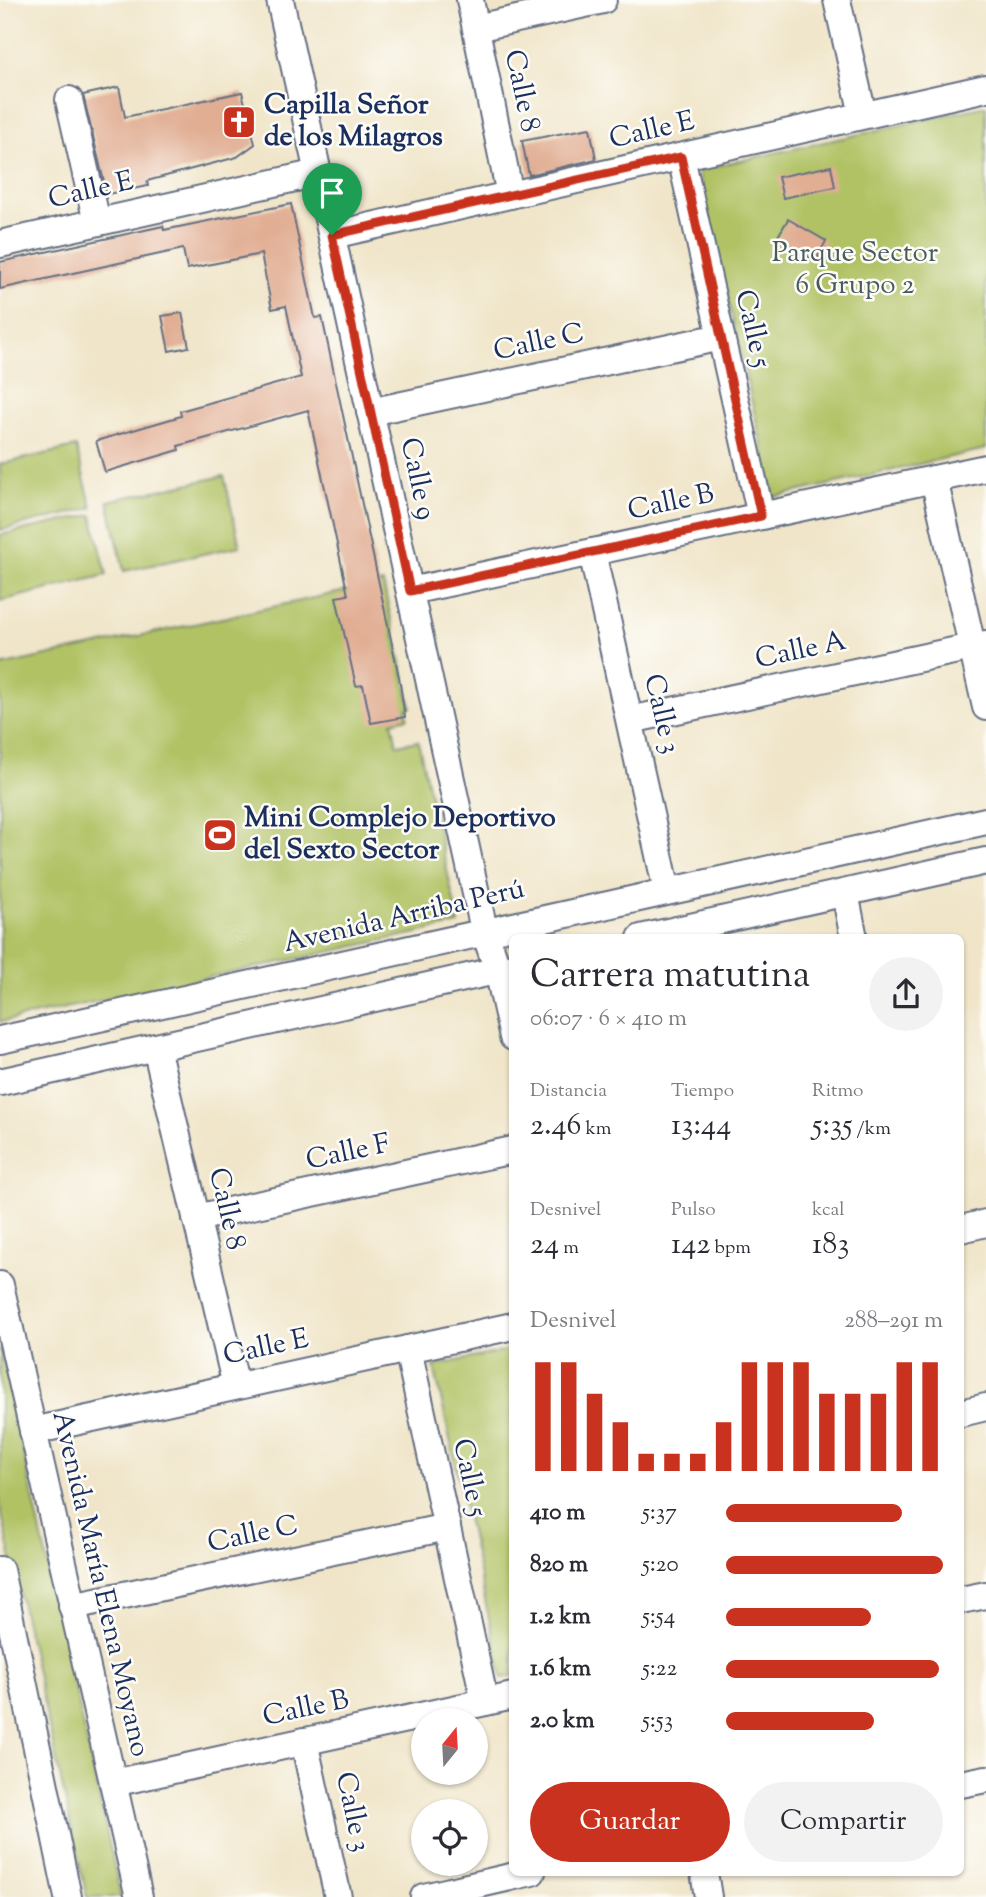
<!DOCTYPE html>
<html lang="es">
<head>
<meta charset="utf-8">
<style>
  :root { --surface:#fff; --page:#f2f2f3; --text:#2b2b33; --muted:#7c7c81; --accent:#c8321e }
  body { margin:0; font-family:"Sorts Mill Goudy",serif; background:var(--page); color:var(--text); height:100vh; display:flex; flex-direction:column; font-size:26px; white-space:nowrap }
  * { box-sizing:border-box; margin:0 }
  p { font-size:23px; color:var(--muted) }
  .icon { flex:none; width:38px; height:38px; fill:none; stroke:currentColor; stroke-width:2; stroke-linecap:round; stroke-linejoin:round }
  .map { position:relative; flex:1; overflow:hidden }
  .side { position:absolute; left:509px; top:934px; width:455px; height:942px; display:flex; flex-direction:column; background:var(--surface); border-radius:10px; box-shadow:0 2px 5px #0004 }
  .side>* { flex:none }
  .needle { width:46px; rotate:18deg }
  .buttons { position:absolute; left:411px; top:1708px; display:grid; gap:14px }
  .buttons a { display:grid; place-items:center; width:77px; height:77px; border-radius:50%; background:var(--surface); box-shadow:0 2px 5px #0004; font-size:35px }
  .pin { position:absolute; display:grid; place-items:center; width:60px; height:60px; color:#fff; margin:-72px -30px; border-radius:50% 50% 50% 0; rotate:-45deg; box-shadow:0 0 7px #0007 }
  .pin .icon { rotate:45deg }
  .round { display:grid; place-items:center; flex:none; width:74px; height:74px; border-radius:37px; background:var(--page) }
  .summary { display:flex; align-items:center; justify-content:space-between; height:119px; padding:0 21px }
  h1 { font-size:38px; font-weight:600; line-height:52px }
  .stats { display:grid; grid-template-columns:repeat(3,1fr); gap:10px; height:119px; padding:7px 21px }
  .stats div { display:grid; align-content:center }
  .stats b { font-size:30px; font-weight:600 }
  .stats small { font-size:19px; font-weight:400 }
  .stats p { font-size:19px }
  .chart { height:196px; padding:14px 21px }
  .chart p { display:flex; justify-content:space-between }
  .chart svg { width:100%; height:126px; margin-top:7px; stroke:var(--accent); stroke-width:6 }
  .primary-button { display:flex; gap:14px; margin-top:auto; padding:14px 21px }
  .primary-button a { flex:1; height:80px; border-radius:42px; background:var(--accent); color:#fff; font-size:28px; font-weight:600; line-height:80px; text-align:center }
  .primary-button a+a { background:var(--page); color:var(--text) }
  ul { padding:0 21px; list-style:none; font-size:23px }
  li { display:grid; grid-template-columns:112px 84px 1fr; align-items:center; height:52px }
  li i { height:18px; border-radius:9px; background:var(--accent) }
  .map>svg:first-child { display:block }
</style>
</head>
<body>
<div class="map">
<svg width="986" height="1897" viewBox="0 0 986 1897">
  <rect width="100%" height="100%" fill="#fdfcf7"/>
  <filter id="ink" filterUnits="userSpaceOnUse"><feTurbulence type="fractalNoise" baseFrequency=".0143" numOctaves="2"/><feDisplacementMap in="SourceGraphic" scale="14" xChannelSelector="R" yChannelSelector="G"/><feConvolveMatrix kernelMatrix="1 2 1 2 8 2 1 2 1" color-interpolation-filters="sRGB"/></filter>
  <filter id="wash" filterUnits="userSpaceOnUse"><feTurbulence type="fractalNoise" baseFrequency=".00686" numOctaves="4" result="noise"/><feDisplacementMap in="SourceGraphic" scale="28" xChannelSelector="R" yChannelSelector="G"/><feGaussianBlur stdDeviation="1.57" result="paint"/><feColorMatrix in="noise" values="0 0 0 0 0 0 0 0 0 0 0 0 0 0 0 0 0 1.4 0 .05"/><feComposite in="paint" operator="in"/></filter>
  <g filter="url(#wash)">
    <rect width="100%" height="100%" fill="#f0e5c9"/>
    <!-- green -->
    <g fill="#b1c265" stroke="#667862" stroke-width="2">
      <path d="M986 106V449L774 497 698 170Z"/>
      <path d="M76 447 92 508 0 530V464Z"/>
      <path d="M224 476 240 546 124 571 108 501Z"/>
      <path d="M92 515 107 575 0 601V535Z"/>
      <path d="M383 583 411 707 406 709 408 718 392 722 397 745 418 741 459 924 0 1022V666Z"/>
      <path d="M0 1347 121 1897H87L0 1507Z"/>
      <path d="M513 1349V1676L502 1678 434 1366Z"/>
    </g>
    <g id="blocks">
      <!-- building -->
      <g fill="#e1ad93">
        <path d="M119 87 125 117 242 92 255 144 237 157 147 181 148 186 107 194 83 95Z"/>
        <path d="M590 128 596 159 529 175 522 141Z"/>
        <path d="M831 166 835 187 783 198 778 177Z"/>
        <path d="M291 204 315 318 322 317 399 677 405 717 371 723 363 685 356 686 336 597 348 595 308 410 178 446 179 450 105 472 96 441 181 416 180 411 301 377 286 306 272 309 261 254 187 269 183 249 0 289V262L163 226 164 230Z"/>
        <path d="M788 219 826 241 816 261 777 238Z"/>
        <path d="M182 313 189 347 169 351 162 316Z"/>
      </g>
    </g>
  </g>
  <g filter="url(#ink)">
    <use href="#blocks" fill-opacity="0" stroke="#666f83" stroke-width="2"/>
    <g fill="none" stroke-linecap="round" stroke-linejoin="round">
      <!-- minor casing -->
      <g stroke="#666f83" stroke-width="30">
        <g id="minor">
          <path d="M280 0 484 930 498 970 513 1037"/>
          <path d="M470 0 510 195"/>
          <path d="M837 0 863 115"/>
          <path d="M476 28 603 0"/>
          <path d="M69 100 97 222"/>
          <path d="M681 157 761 516"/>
          <path d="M332 235 986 88"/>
          <path d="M0 244 318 173"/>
          <path d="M370 412 721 337"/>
          <path d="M934 479 986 707"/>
          <path d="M592 552 667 891"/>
          <path d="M410 591 986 468"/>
          <path d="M630 720 986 644"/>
          <path d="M845 893 854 938"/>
          <path d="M641 938 986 861"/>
          <path d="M0 1040 986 821"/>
          <path d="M156 1047 236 1386"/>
          <path d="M0 1082 513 967"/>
          <path d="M196 1218 513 1150"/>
          <path d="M961 1229 986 1223"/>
          <path d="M0 1285 139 1897"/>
          <path d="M408 1349 485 1702"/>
          <path d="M961 1413 986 1407"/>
          <path d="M33 1431 513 1326"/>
          <path d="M0 1570 68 1897"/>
          <path d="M961 1600 986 1595"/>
          <path d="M72 1606 447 1527"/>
          <path d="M304 1741 338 1897"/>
          <path d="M113 1783 513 1696"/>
          <path d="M961 1784 986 1779"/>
          <path d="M704 1872 708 1897"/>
          <path d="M424 1897 532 1872"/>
        </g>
      </g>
      <!-- minor -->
      <use href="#minor" stroke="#fff" stroke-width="26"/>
    </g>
  </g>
  <g fill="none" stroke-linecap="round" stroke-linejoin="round" filter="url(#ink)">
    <!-- route casing -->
    <g stroke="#fff" stroke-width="14">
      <path id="route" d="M681 157 761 516 410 591 332 235Z"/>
    </g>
    <!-- route -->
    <use href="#route" stroke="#c8321e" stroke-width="9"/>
  </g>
  <!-- icons -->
  <defs>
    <g id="church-square" transform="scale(1.75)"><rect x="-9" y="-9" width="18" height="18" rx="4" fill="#c8321e" stroke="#fdfcf7"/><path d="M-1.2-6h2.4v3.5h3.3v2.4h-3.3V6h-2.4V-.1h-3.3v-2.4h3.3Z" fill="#fff"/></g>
    <g id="stadium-square" transform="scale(1.75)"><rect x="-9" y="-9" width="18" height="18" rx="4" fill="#c8321e" stroke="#fdfcf7"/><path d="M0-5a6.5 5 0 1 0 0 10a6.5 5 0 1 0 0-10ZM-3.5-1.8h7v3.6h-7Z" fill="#fff"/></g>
  </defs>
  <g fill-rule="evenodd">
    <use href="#church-square" x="239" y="122"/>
    <use href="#stadium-square" x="220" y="835"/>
  </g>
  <g text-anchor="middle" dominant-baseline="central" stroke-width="5" stroke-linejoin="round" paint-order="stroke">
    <!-- street labels -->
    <g font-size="28" fill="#1b2f5e" stroke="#fdfcf7">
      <text transform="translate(521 91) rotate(78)">Calle 8</text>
      <text transform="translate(652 131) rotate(-13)">Calle E</text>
      <text transform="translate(91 191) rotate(-13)">Calle E</text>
      <text transform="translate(752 329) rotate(77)">Calle 5</text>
      <text transform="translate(539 343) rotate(-12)">Calle C</text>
      <text transform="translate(417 479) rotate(78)">Calle 9</text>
      <text transform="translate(671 503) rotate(-12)">Calle B</text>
      <text transform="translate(801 651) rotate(-12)">Calle A</text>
      <text transform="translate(661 714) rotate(77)">Calle 3</text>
      <text transform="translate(404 917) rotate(-13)">Avenida Arriba Perú</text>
      <text transform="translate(348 1153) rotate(-12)">Calle F</text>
      <text transform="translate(226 1209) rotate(77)">Calle 8</text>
      <text transform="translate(266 1348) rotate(-12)">Calle E</text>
      <text transform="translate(469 1478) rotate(78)">Calle 5</text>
      <text transform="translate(253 1535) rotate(-12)">Calle C</text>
      <text transform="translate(100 1584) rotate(77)">Avenida María Elena Moyano</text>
      <text transform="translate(306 1709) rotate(-12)">Calle B</text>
      <text transform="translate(352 1812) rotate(78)">Calle 3</text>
    </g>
    <!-- poi labels -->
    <g font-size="28" font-weight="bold" fill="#1b2f5e" stroke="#fdfcf7" text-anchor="start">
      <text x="264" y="106">Capilla Señor<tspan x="264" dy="32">de los Milagros</tspan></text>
      <text x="244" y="819">Mini Complejo Deportivo<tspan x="244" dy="32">del Sexto Sector</tspan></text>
    </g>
    <!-- park labels -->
    <g font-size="28" fill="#485b60" stroke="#fdfcf7">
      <text x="855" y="254">Parque Sector<tspan x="855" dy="32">6 Grupo 2</tspan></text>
    </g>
  </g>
</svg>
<div class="buttons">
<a><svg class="needle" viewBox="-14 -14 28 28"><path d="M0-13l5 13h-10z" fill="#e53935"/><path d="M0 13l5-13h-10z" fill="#7c7c81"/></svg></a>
<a><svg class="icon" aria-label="locate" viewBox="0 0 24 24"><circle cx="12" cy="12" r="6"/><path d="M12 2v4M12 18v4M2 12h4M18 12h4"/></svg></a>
</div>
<div class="pin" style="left:332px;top:235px;background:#1e9e55"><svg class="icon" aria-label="arrive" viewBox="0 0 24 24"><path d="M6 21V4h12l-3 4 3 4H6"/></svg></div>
<section class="side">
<div class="summary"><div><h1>Carrera matutina</h1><p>06:07 · 6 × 410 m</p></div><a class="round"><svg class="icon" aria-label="share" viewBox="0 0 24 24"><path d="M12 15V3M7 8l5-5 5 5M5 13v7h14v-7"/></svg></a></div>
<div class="stats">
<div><p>Distancia</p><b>2.46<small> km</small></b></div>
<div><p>Tiempo</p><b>13:44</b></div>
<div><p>Ritmo</p><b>5:35<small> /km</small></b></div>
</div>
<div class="stats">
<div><p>Desnivel</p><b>24<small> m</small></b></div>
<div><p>Pulso</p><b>142<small> bpm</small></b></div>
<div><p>kcal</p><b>183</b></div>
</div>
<div class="chart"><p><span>Desnivel</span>288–291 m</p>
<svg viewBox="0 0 160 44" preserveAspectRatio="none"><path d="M5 44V6M15 44V6M25 44V17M35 44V27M45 44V38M55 44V38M65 44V38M75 44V27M85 44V6M95 44V6M105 44V6M115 44V17M125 44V17M135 44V17M145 44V6M155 44V6"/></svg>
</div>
<ul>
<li><b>410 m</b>5:37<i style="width:81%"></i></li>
<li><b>820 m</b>5:20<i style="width:100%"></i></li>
<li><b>1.2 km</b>5:54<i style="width:67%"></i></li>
<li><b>1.6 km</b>5:22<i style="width:98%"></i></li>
<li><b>2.0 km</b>5:53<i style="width:68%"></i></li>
</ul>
<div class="primary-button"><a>Guardar</a><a>Compartir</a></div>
</section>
</div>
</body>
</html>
